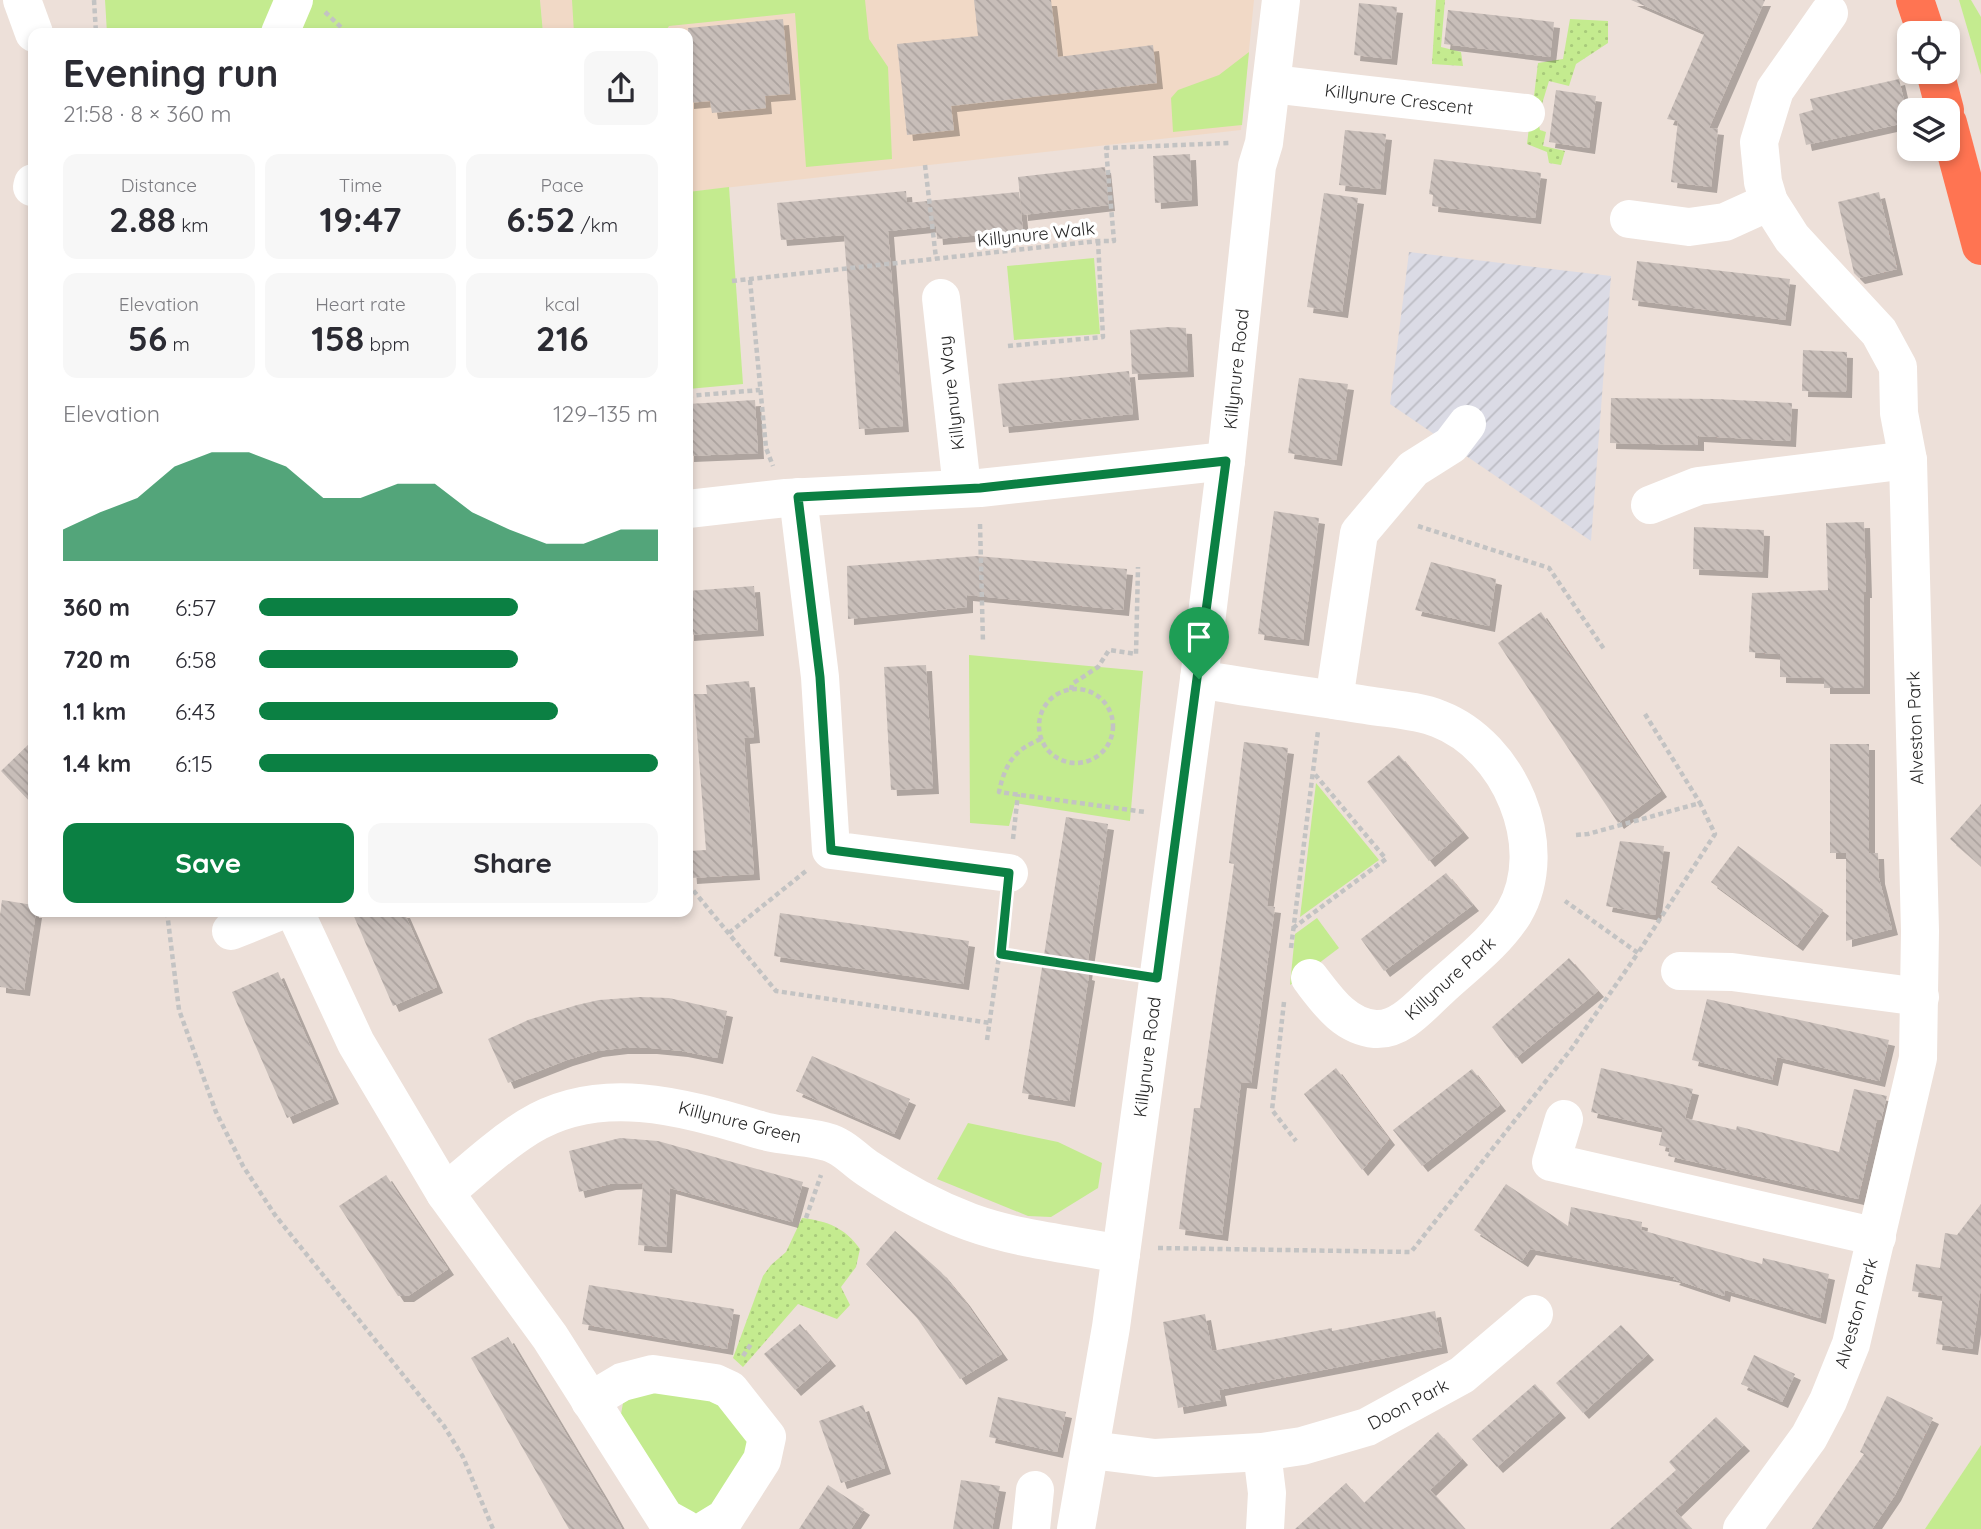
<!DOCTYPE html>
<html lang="en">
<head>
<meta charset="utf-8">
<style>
  :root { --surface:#fff; --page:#f7f7f7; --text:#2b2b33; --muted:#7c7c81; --accent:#0b8043 }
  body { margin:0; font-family:Quicksand,sans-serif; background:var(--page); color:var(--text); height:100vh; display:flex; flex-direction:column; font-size:26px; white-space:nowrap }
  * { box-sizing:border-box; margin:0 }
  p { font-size:23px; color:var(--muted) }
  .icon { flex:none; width:38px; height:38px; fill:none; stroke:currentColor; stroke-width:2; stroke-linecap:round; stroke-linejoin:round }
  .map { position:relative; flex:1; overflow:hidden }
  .details { position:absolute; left:28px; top:28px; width:665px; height:889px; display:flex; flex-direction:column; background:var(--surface); border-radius:14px; box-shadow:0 4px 10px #0003 }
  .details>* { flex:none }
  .fabs { position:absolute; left:1897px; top:21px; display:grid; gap:14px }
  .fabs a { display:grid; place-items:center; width:63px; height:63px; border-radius:14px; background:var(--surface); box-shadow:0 4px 10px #0003; font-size:35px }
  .pin { position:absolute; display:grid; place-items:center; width:60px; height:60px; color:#fff; margin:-72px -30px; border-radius:50% 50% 50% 0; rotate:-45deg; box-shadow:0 0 7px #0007 }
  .pin .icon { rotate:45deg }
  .round { display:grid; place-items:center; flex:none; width:74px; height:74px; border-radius:14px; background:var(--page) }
  .head { display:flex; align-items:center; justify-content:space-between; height:119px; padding:0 35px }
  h1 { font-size:38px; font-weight:700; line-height:52px }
  .stats { display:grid; grid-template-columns:repeat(3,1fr); gap:10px; height:119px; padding:7px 35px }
  .stats div { display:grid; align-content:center; border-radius:14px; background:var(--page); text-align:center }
  .stats b { font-size:35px; font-weight:700 }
  .stats small { font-size:19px; font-weight:400 }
  .stats p { font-size:19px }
  .chart { height:196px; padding:14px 35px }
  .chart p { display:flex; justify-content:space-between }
  .chart svg { width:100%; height:126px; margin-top:7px; fill:var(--accent); opacity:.7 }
  .action { display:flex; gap:14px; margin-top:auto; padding:14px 35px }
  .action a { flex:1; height:80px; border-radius:14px; background:var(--accent); color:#fff; font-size:28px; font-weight:700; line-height:80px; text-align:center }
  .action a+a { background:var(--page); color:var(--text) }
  ul { padding:0 35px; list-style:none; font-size:23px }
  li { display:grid; grid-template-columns:112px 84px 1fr; align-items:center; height:52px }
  li i { height:18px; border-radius:9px; background:var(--accent) }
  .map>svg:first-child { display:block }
</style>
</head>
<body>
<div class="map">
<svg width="1981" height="1529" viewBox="0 0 1981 1529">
  <defs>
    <pattern id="industrial-furrows" width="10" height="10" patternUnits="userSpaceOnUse" patternTransform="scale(1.75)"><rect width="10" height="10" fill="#dbdbe5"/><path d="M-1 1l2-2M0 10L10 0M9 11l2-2" fill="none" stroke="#bcbcc4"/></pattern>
    <pattern id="park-dots" width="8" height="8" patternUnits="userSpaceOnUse" patternTransform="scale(1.75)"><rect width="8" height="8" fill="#c4eb8f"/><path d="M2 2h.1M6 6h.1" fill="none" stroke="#a8ca7b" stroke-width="1.8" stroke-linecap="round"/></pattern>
    <pattern id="building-back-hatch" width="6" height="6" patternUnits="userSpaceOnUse" patternTransform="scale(1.75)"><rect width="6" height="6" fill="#c8beb9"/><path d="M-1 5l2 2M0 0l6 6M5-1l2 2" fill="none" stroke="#aca39f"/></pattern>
    <filter id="shadow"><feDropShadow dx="6" dy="6" stdDeviation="0" flood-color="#0004"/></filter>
  </defs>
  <rect width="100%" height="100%" fill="#ede0d9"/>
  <!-- industrial -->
  <path fill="url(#industrial-furrows)" d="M1409 252 1611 276 1591 541 1390 404Z"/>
  <!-- education -->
  <path fill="#f1d9c6" d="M540 0H1254L1241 130 688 192V33H543Z"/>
  <!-- grass -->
  <g fill="#c4eb8f">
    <path d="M105 0H540L543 33H107Z"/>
    <path d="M572 0H865L869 39 888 67 892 159 806 167 795 13 669 26 664 33H574Z"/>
    <path d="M1959 0H1971L1981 17V75Z"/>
    <path d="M1249 52 1242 125 1173 132 1171 98 1178 90 1219 75Z"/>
    <path d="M729 187 743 384 688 389V192Z"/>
    <path d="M1094 258 1100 334 1014 340 1007 266Z"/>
    <path d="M969 655 1143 671 1130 821 1015 803 1009 826 970 823Z"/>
    <path d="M1316 783 1379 860 1300 917Z"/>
    <path d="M1317 918 1339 948 1290 985 1295 934Z"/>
    <path d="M968 1123 1058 1142 1102 1163 1098 1188 1051 1217 1028 1216 937 1179Z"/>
    <path d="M651 1388 720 1400 751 1441 717 1506 703 1514H689L673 1502 621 1414 623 1403Z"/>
    <path d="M1981 1445V1529H1925Z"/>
  </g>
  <!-- park -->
  <g fill="url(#park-dots)">
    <path d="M1436 0H1445L1441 47 1461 52 1463 66 1432 64Z"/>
    <path d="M1570 19 1608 21V43L1576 64 1569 86 1549 81 1542 104H1533L1538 63 1563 59Z"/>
    <path d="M1530 119 1538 121 1540 130 1546 132 1543 146 1565 151 1561 165 1549 163 1547 152 1527 144Z"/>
    <path d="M802 1218C828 1221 845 1228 860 1249L856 1267 841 1287 850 1305 837 1319 798 1304 743 1367 733 1358 763 1276 771 1265 786 1252Z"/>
  </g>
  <!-- building -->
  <g fill="url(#building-back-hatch)" filter="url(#shadow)">
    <path d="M974 0H1051L1058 57 1153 45 1157 83 951 106 954 130 907 135 897 44 978 36Z"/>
    <path d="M1631 0H1765L1709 128 1718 129 1711 187 1671 182 1678 121 1667 119 1705 32Z"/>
    <path d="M1359 3 1397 7 1391 59 1354 55Z"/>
    <path d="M1448 10 1554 22 1550 57 1444 44Z"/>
    <path d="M783 19 790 94 765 96 766 108 712 113 710 101 688 103V28Z"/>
    <path d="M1899 79 1909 122 1806 145 1799 114 1813 110 1810 99Z"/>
    <path d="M1556 90 1596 96 1589 148 1549 142Z"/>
    <path d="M1345 130 1386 134 1380 189 1339 185Z"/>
    <path d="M1190 154 1192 200 1155 203 1153 156Z"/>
    <path d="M1434 159 1541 173 1535 218 1432 206 1433 195 1429 194Z"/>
    <path d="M1105 167 1109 205 1022 215 1018 177Z"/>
    <path d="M906 191 907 203 1019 192 1023 231 937 239 936 226 888 231 903 426 859 429 844 235 781 240 777 203Z"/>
    <path d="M1879 192 1897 269 1859 278 1854 273 1838 202Z"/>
    <path d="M1324 193 1358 198 1342 312 1307 307Z"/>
    <path d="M1637 261 1790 279 1785 320 1632 300Z"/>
    <path d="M1169 327 1186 328 1188 371 1132 374 1130 330Z"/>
    <path d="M1803 350 1847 352 1846 392 1802 391Z"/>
    <path d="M1129 371 1133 414 1003 427 998 384Z"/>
    <path d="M1299 378 1348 384 1336 460 1288 453Z"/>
    <path d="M1611 398 1716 399 1792 403 1790 441 1698 436V445L1610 443Z"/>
    <path d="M755 400 758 453 688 456V404Z"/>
    <path d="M1274 511 1319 518 1303 640 1258 634Z"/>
    <path d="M1864 522 1866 592H1864V688H1824V678L1780 677V654L1749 652 1752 593 1828 590 1826 523Z"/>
    <path d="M1694 527 1764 530 1762 572 1693 569Z"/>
    <path d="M977 556 1127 569 1123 610 967 595V607L848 619 847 566Z"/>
    <path d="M1431 562 1496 579 1489 626 1415 610Z"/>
    <path d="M754 586 758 630 688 635V591Z"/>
    <path d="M1541 612 1661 791 1618 823 1498 643Z"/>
    <path d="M926 665 933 788 891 790 884 667Z"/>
    <path d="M749 681 754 737 744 738 754 874 691 878 689 851 706 850 694 694H707L706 685Z"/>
    <path d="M33 740V805L1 771Z"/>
    <path d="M1244 742 1288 748 1267 906 1275 907 1251 1083 1241 1082 1222 1235 1179 1229 1194 1108H1200L1234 864 1229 863Z"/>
    <path d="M1830 744H1869V853H1878L1879 878 1892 929 1846 941V853H1830Z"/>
    <path d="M1399 755 1463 832 1429 861 1367 782Z"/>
    <path d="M1981 804V866L1950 839Z"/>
    <path d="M1066 817 1108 824 1086 974 1089 975 1069 1101 1022 1093Z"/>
    <path d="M1620 841 1664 846 1655 915 1606 906Z"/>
    <path d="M1738 846 1823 910 1797 945 1711 882Z"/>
    <path d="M1446 873 1473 905 1384 971 1361 939Z"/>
    <path d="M2 900 33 905V912H36L24 990 0 987V915Z"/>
    <path d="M352 912H404L437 987 393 1006Z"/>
    <path d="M780 913 969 941 963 984 774 956Z"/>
    <path d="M1569 958 1598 991 1516 1058 1492 1027Z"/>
    <path d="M278 972 333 1098 287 1118 232 992Z"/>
    <path d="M640 997 669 998 727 1011 717 1058 682 1051 651 1048H622L597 1051 567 1060 508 1083 488 1039 528 1020 577 1005 599 1000Z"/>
    <path d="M1707 999 1889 1040 1879 1081 1777 1057 1772 1080 1692 1060Z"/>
    <path d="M812 1056 910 1099 894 1134 796 1091Z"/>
    <path d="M1336 1068 1389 1139 1362 1170 1304 1094Z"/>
    <path d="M1601 1068 1693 1089 1685 1118 1736 1130 1737 1126 1839 1152 1854 1089 1887 1096 1881 1120 1877 1119 1858 1199 1668 1156 1670 1148 1659 1145 1663 1128 1591 1112Z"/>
    <path d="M1472 1069 1500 1105 1422 1166 1393 1130Z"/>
    <path d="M620 1138 658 1141 803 1182 792 1222 670 1188 666 1247 638 1245 643 1183 610 1184 579 1192 569 1151Z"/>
    <path d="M386 1175 448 1269 408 1296H398L339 1206Z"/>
    <path d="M1506 1184 1568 1226 1571 1207 1642 1222 1641 1230 1762 1264 1763 1258 1829 1274 1820 1318 1725 1290 1724 1296 1673 1279 1675 1277 1530 1249 1522 1261 1474 1230Z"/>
    <path d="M1981 1204V1287L1972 1349 1936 1344 1943 1296 1912 1291 1916 1264 1940 1268 1945 1233 1957 1235Z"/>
    <path d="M895 1231 941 1272 964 1300 1002 1354 960 1379 917 1318 866 1264Z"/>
    <path d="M589 1285 734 1309 727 1349 582 1324Z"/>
    <path d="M1435 1311 1442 1347 1219 1390 1221 1400 1178 1408 1163 1322 1205 1314 1212 1351 1332 1328V1331Z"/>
    <path d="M800 1324 830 1360 795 1390 764 1354Z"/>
    <path d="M1621 1325 1648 1354 1583 1413 1556 1383Z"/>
    <path d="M508 1337 604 1497 622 1529H569L471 1358Z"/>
    <path d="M1754 1355 1795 1374 1782 1402 1741 1384Z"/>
    <path d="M1535 1384 1560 1412 1497 1467 1472 1439Z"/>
    <path d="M1887 1396 1933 1418 1895 1495 1872 1529H1812L1864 1454 1860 1452Z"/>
    <path d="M998 1397 1066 1412 1057 1452 989 1437Z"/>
    <path d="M863 1405 885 1468 841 1483 819 1421Z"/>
    <path d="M1716 1417 1744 1445 1675 1511 1692 1529H1610L1676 1470 1669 1462Z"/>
    <path d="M1438 1432 1462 1459 1430 1490 1465 1529H1295L1346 1483 1364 1503Z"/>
    <path d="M961 1480 1000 1486 992 1529H953Z"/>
    <path d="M828 1485 864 1509 851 1529H799Z"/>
  </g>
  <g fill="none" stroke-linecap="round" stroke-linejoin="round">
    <!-- path -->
    <g stroke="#c3c3c3" stroke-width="4.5" stroke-dasharray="5 3.5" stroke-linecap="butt">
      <path d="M94 0 96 33"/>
      <path d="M325 12 347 33"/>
      <path d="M925 165 936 258"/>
      <path d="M750 280 766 448 773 466"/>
      <path d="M732 281 1098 241H1114L1106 148 1229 143"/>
      <path d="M1008 346 1103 337 1098 241"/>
      <path d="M688 396 760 390"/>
      <path d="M980 524 983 643"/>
      <path d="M1418 526 1549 568 1604 649"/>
      <circle cx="1076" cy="726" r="37"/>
      <path d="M1071 690 1072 684 1098 667 1109 650 1136 654 1138 567"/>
      <path d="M1645 714 1700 803"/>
      <path d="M1041 739C1014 750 1005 764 999 792L1145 812"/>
      <path d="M1576 835 1588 834 1700 803 1715 834 1638 953"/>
      <path d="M1013 839 1018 794"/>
      <path d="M688 884 776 991 990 1023"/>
      <path d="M167 912 179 1010 216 1112 243 1166 275 1215 444 1426 463 1457 493 1529"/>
      <path d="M1293 928 1386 859 1313 772"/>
      <path d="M729 933 806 871"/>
      <path d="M1291 948 1318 731"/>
      <path d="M1001 954 1125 973"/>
      <path d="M1284 1002 1272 1110 1296 1141"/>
      <path d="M987 1040 1006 907"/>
      <path d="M806 1218 821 1175"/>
      <path d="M1158 1248 1411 1252 1572 1048 1638 953 1565 901"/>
      <path d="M743 1356 751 1344"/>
    </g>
    <!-- minor -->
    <g stroke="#fff" stroke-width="38">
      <path d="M22 0 34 33"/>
      <path d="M280 33 294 0"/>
      <path d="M1272 84 1526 113"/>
      <path d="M32 187 33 183"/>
      <path d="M1629 219 1689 227 1725 222 1769 202"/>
      <path d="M941 298 962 488"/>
      <path d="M798 497 820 677 831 850 1009 873"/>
      <path d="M1650 505 1698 486 1908 460"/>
      <path d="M688 509 786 498 980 488 1226 461"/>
      <path d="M1199 679C1254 689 1310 696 1366 705 1389 709 1417 710 1439 719 1509 746 1553 846 1514 913 1495 943 1466 964 1440 988 1422 1004 1401 1031 1375 1029 1344 1026 1327 1000 1310 978"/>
      <path d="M1334 700 1359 533 1413 469 1451 445 1467 424"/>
      <path d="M295 912 356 1043 445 1193 550 1337 665 1518 685 1529"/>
      <path d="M231 931 278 912"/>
      <path d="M1680 971 1732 972 1920 997"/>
      <path d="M1564 1119 1551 1162 1877 1237"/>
      <path d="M445 1193C472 1170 498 1146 528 1127 601 1082 685 1108 760 1130 781 1137 820 1136 837 1146 849 1152 856 1161 867 1168 898 1189 935 1209 970 1222 1020 1240 1070 1244 1121 1254"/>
      <path d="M590 1401 622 1382 653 1374 715 1383 730 1390 767 1437 762 1460 725 1518 707 1529"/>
      <path d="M1091 1450 1155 1458 1262 1452 1302 1446 1367 1427 1462 1375 1534 1314"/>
      <path d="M1262 1452 1267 1493 1265 1529"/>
      <path d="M1031 1529 1035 1490"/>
      <path d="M1076 1529 1111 1327 1199 679 1226 461 1257 166 1264 143 1281 0"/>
      <path d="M1742 1529 1809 1437 1828 1401 1851 1344 1918 1058 1920 931 1908 460 1899 413 1898 367 1879 332 1792 238 1769 202 1763 182 1759 142 1775 90 1829 13"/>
    </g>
    <!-- highway -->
    <g stroke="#ff7452" stroke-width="38">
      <path d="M1915 0 1926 33"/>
      <path d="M1935 72 1945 110"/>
      <path d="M1948 123 1981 246"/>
    </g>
  </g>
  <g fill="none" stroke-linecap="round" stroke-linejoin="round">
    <!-- route casing -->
    <g stroke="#fff" stroke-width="14">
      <path id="route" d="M1226 461 1157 978 1001 954 1009 873 831 850 820 677 798 497 980 488Z"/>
    </g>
    <!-- route -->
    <use href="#route" stroke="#0b8043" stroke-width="9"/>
  </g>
  <g text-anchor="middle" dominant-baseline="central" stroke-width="7" stroke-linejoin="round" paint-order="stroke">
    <!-- street labels -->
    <g font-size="18" fill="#292929" stroke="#fff">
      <text transform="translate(1399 99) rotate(7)">Killynure Crescent</text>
      <text transform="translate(1036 234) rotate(-6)">Killynure Walk</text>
      <text transform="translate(1236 369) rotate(-84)">Killynure Road</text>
      <text transform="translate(951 393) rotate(-97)">Killynure Way</text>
      <text transform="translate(1915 728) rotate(-92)">Alveston Park</text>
      <text transform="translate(1450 978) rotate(-42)">Killynure Park</text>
      <text transform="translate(1147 1057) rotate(-83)">Killynure Road</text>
      <text transform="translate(740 1122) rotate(14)">Killynure Green</text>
      <text transform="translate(1856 1313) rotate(-74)">Alveston Park</text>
      <text transform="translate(1408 1404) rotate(-28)">Doon Park</text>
    </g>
  </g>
</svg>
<div class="fabs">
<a><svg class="icon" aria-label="locate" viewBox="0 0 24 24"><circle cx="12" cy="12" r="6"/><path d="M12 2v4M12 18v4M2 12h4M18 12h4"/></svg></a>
<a><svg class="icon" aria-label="layers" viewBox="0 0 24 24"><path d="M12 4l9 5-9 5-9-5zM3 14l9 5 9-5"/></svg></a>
</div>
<div class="pin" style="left:1199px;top:679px;background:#1e9e55"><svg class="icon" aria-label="arrive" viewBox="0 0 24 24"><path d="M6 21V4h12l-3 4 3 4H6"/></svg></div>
<section class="details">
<div class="head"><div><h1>Evening run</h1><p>21:58 · 8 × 360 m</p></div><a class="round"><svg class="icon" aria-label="share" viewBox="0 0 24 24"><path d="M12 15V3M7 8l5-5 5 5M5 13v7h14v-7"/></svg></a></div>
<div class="stats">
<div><p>Distance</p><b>2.88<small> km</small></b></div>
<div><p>Time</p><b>19:47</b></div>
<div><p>Pace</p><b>6:52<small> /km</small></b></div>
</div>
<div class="stats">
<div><p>Elevation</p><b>56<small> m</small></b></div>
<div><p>Heart rate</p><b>158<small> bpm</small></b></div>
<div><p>kcal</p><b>216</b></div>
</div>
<div class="chart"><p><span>Elevation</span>129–135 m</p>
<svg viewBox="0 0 160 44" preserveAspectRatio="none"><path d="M0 44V33L10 27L20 22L30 11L40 6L50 6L60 11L70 22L80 22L90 17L100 17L110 27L120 33L130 38L140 38L150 33L160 33V44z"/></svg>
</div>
<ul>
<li><b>360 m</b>6:57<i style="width:65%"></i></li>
<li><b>720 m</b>6:58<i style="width:65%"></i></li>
<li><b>1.1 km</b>6:43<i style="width:75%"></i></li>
<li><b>1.4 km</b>6:15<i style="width:100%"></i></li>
</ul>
<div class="action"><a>Save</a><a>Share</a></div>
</section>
</div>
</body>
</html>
